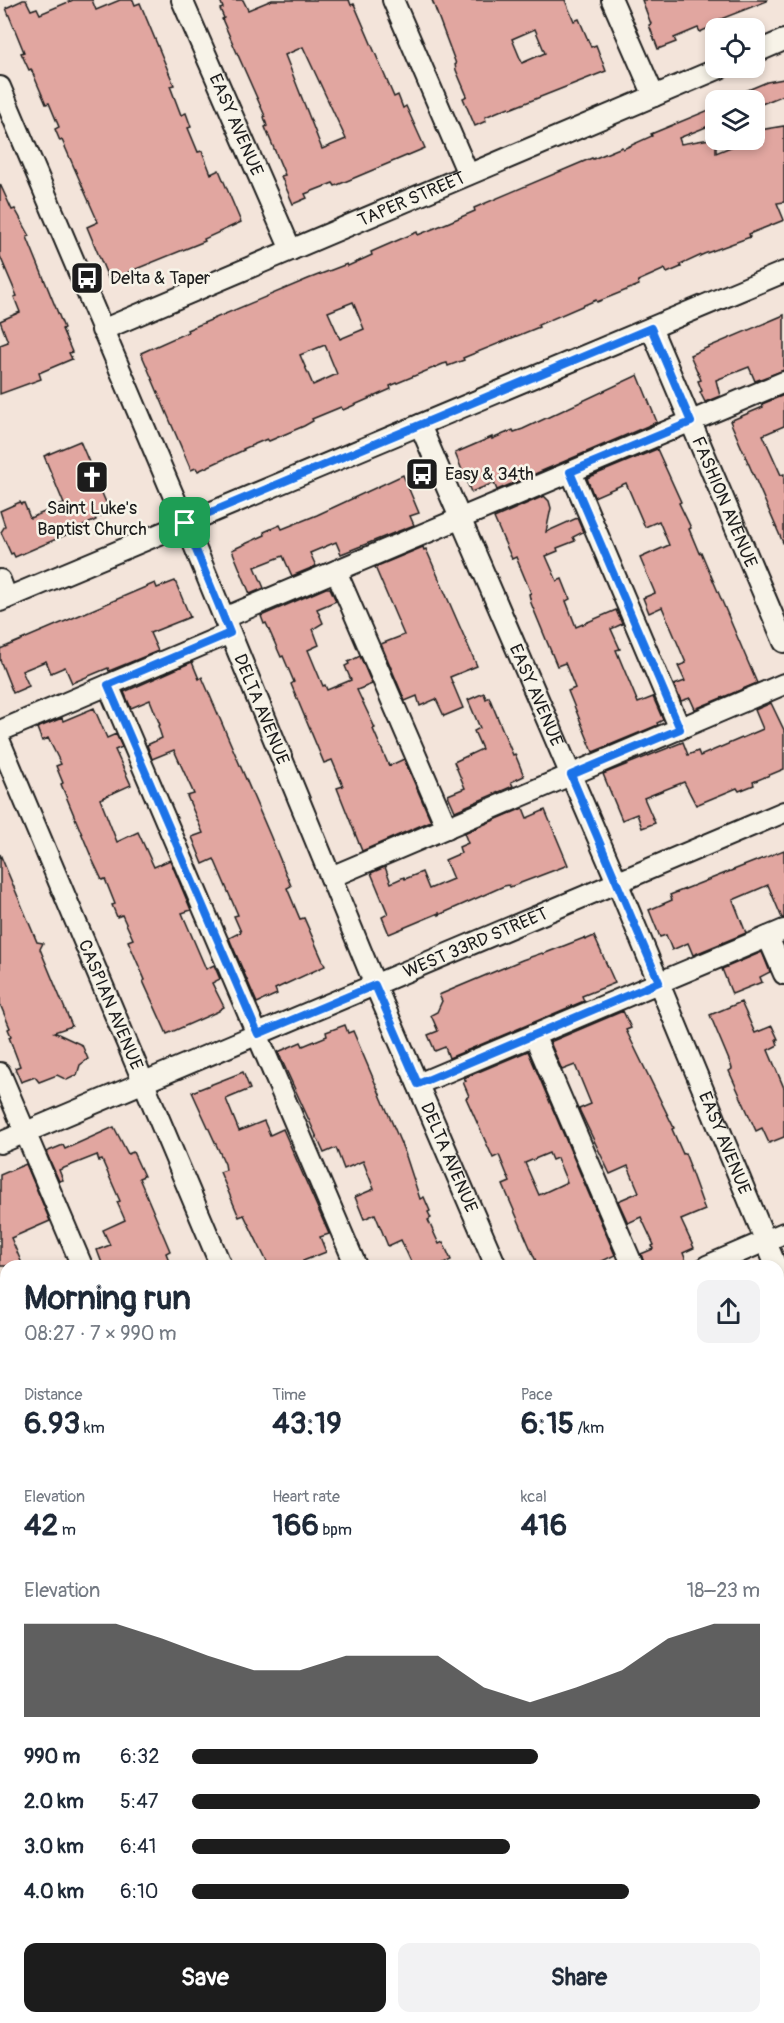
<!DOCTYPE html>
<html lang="en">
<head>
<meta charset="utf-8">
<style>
  :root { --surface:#fff; --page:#f2f2f3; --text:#1f2937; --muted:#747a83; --accent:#1c1c1c }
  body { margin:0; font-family:Pangolin,sans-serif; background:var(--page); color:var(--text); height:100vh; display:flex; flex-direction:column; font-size:22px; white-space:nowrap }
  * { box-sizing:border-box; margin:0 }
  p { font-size:20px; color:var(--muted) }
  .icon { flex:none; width:33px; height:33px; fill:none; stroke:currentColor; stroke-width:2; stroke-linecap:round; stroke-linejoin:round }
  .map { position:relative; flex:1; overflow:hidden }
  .side { position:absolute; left:0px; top:1260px; width:784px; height:764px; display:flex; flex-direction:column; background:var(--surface); border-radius:18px 18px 0 0; box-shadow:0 3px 9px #0003 }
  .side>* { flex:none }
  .controls { position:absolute; left:705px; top:18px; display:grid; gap:12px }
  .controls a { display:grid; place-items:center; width:60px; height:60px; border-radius:12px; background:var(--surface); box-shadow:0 3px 9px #0003; font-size:30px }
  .pin { position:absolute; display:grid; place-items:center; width:51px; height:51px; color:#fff; margin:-26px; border-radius:12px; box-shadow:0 3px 9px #0006 }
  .round { display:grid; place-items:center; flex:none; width:63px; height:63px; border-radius:12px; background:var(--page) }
  .overview { display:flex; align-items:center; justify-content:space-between; height:102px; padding:0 24px }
  h1 { font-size:33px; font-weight:700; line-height:45px }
  .stats { display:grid; grid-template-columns:repeat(3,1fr); gap:9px; height:102px; padding:6px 24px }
  .stats div { display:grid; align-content:center }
  .stats b { font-size:30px; font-weight:700 }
  .stats small { font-size:16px; font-weight:400 }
  .stats p { font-size:16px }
  .chart { height:168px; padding:12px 24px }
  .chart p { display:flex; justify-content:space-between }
  .chart svg { width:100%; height:108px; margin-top:6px; fill:var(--accent); opacity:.7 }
  .cta { display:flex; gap:12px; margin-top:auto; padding:12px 24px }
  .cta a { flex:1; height:69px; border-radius:12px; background:var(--accent); color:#fff; font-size:24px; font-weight:700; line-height:69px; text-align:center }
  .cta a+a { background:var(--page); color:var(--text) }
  ul { padding:0 24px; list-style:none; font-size:20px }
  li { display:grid; grid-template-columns:96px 72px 1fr; align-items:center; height:45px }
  li i { height:15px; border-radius:8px; background:var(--accent) }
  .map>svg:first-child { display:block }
</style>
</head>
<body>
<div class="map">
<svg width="784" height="2023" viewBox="0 0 784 2023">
  <rect width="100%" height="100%" fill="#f3e4da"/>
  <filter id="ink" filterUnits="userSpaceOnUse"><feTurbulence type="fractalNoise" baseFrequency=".0167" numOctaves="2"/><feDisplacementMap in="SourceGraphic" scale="12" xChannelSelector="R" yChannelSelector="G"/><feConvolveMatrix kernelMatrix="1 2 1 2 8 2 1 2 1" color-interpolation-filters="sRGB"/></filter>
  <g filter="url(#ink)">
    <!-- built -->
    <path fill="#eed1c9" d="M784 1382V1884L778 1871V1384Z"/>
    <!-- green -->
    <path fill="#c1e9a4" stroke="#6e8260" stroke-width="1.5" d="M6 1706V2018H98L85 2023H0V1708Z"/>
    <!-- building -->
    <g fill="#e1a6a0" stroke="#1c1c1c" stroke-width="1.5" fill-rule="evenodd">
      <path d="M23 0H26L31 10 37 8 40 14 73 0H92L96 10 120 0H133L135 5 140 3 174 85 170 86 181 115 186 113 191 127 188 128 198 152 202 151 211 174 219 170 241 222 204 239 205 241 109 280 87 227 98 222 62 140 60 141 55 129 59 127 49 103 46 104 31 69 29 70 21 53 24 52 6 8Z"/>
      <path d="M220 0H243L248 10 272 0H349L351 5 354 4 394 97 398 95 403 108 406 106 425 148 335 186 333 183 305 194 307 198 293 204 281 176 285 175 265 127 267 126 264 117 265 116 222 19 224 18 220 9 223 8ZM303 47 346 139 322 149 285 55Z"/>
      <path d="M432 0H565L574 21 579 19 591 47 596 45 606 71 510 109 509 107 485 117 486 121 475 126 463 98 467 96 456 70 455 64H456ZM535 29 545 53 522 63 512 39Z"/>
      <path d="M642 0H767V1L713 22 715 25 700 32 698 28 674 38 676 42 658 49 649 25 651 24Z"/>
      <path d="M784 79V95L754 107V100H724L767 82Z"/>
      <path d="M716 107V123L679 138 681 144 716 138V153L748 140H754V137L760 134V130L784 126V202L777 203 784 220 749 234 750 237 704 254 680 265 681 267 667 273 665 269 638 281 639 285 597 302 596 300 582 306 538 325 539 327 463 358 464 360 448 366 447 363 443 364 390 386 391 389 343 410 341 407 312 419 313 421 304 426 269 441 267 439 243 449 244 450 198 471 196 468 191 470 141 353 188 332 187 330 308 279 347 264 348 266 372 255 371 252 403 238 417 232 418 235 447 223 475 211 474 208 592 158 593 159 622 147 623 149 652 136 651 134ZM353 302 364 329 340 339 328 312ZM325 345 337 374 313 385 300 355Z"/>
      <path d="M0 184 12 210 15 209 30 236 27 237 64 328 62 329 72 352 69 353 72 359 39 373 41 379 0 394V345L8 342 0 321 20 312 14 297 17 296 0 256Z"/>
      <path d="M784 315V370L755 381 749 367 716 380 720 396 705 402 700 392 702 391 698 381 701 380 690 355Z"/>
      <path d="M638 375 657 422 497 490 494 483 471 492 455 453 492 437V439L513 430 514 432 523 429Z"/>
      <path d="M784 395V426L763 435 781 475 784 474V545L730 421 763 407 762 404Z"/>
      <path d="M80 441 110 512 95 518 96 520 68 533V534L15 557 13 553 11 554 1 532 5 526 0 511 20 502 21 504 24 503 30 518 64 504 44 456Z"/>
      <path d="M657 449 681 502 679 503 691 528 689 529 699 553 701 552 757 683 695 709 690 698 681 701 674 685 685 681 678 666 686 663 662 607 649 613 643 598 655 593 640 558 669 545 659 521 645 527 626 483 594 497 587 478Z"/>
      <path d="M403 475 419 513 410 516 414 525 341 554 336 542 310 553 316 566 292 576 283 556 255 567 264 588 250 594 232 550 265 535 264 532 280 525 282 529 317 515Z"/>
      <path d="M544 496 549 501 551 508 546 532 577 518 583 532 573 537 575 541 557 548 558 551 546 556 557 581 562 579 570 599 566 601 576 627 616 610 622 624 611 629 620 649 616 650 631 686 638 703 653 697 663 720 657 723 658 725 593 752 568 691 575 688 565 663 557 666 531 603 529 594 531 593 516 557 512 559 494 518Z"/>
      <path d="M423 547 424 550 426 549 477 666 450 677 463 708 444 716 436 699 420 706 417 696 405 701 381 644 404 635 375 567Z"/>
      <path d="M175 581 190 617 150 633 158 651 109 671 108 668 72 683 65 667 51 673 46 661 22 671 29 686 13 693 0 660V649L155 583 157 588Z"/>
      <path d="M326 588H330L336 601 317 609 323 623 313 629 319 645 308 650 323 686 325 685 327 690 351 680 345 666 349 664 348 662 360 656 372 684 357 690 375 728 373 729 389 766 404 759 431 821 362 851 337 788 343 786 332 760 324 763 291 684 294 682 283 656 281 657 266 623 264 624 261 616Z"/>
      <path d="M192 662 199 679 202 677 270 835 291 886 287 888 300 919 304 918 325 966 275 989 277 994 257 1003 229 938 241 932 234 916 238 915 214 859 203 864 192 837 203 833 187 796 194 794 174 750 152 759 147 745 162 738 158 726 160 725 150 700 131 708 124 692Z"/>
      <path d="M484 693 486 699 489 697 513 755 515 754 524 776 511 782 513 786 455 811 448 795 465 788 454 762 482 749 474 731 480 728 468 700Z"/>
      <path d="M771 703 784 730V769L753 782 754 785 739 791 737 788 696 805 684 782 644 798 655 823 642 828 637 814 622 820 603 774 683 742 688 755 698 751 700 756 763 729 755 710Z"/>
      <path d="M94 708 107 738 116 734 122 747 115 750 131 785 100 799 117 842 138 832 154 867 170 860 191 910 182 913 206 969 214 965 220 979 212 983 224 1007 219 1010V1011L167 1034 143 981 145 980 128 941 133 939 122 915 117 917 112 905 115 904 105 879 102 880 93 861 61 784 63 783 56 766 61 764 48 738 42 741 37 728 62 718 63 721Z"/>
      <path d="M523 808 527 818 545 810 568 865 510 887 509 885 504 886 439 915V913L389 934 382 917 388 914 371 873 385 867 391 883 404 877 405 879 422 872 429 889 453 879 445 860 461 853 459 847 468 843 464 833Z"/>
      <path d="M784 850V918H782L768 885 733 900 746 933 693 955 688 943 672 950 666 935 660 937 649 910 672 900 670 895Z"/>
      <path d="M0 854 37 942 43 943 40 949 72 1026 54 1032 82 1045 88 1059 80 1065 77 1075 67 1080 57 1075 39 1082 35 1077 21 1082 15 1068 20 1066 9 1037 11 1036 8 1029 10 1028 0 1004Z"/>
      <path d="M594 936 615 983 582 996 584 1001 449 1058 445 1047 435 1051 428 1035 438 1031 431 1015 437 1012 442 1001 439 995 522 960 542 953 543 954 584 938 585 940Z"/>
      <path d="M762 952 770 972 760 977 762 982 732 994 722 969Z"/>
      <path d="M741 1002 755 1033 772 1026 778 1039H776L778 1045 768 1050 784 1088V1137L769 1143 762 1128 756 1131 729 1071 732 1069 731 1065 710 1015Z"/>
      <path d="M623 1011 631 1028 626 1030 674 1128 672 1129 683 1154 685 1153 690 1166H689L705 1210 681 1220 694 1248 683 1253 688 1266H645L641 1254 653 1249 652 1246 654 1245 641 1217 628 1223 618 1201 639 1192 628 1166 610 1174 579 1109 591 1104 575 1065 562 1070 550 1042Z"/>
      <path d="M345 1025 348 1033 353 1031 405 1153 420 1199 424 1197 430 1211 428 1212 431 1218 428 1220 439 1244 443 1242 451 1260 438 1266H413L401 1240 388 1246 375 1214 364 1219 355 1197 374 1189 363 1161 344 1169 336 1148 324 1153 278 1052 301 1042 303 1046 327 1036 326 1032Z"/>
      <path d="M528 1051 615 1255 592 1266H538L503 1185 510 1182 499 1155 493 1158 466 1098 469 1096 463 1082 466 1081 464 1078ZM549 1153 552 1160 557 1158 567 1182 539 1195 525 1163Z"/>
      <path d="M243 1072 250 1089 226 1099 239 1131 264 1121 270 1135 283 1129 329 1234 320 1237 326 1252 303 1261 305 1266H269L244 1215 239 1217 220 1172 226 1170 225 1164 192 1092Z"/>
      <path d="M114 1127 128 1154 133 1152 144 1176 139 1178 168 1246 170 1251 166 1253 171 1266H103L97 1250 110 1245 103 1230 125 1220 117 1202 120 1201 102 1160 99 1161 97 1155 59 1170 63 1180 59 1181 46 1152 63 1145 65 1149Z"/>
      <path d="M26 1164 50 1221 11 1238 23 1266H0V1175Z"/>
    </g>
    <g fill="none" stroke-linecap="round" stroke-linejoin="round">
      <!-- minor casing -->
      <g stroke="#1c1c1c" stroke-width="24">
        <g id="minor">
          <path id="s1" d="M182 0 291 250"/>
          <path d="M393 0 468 174"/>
          <path d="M612 0 654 96"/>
          <path d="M754 53 784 40"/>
          <path id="s2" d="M0 87 185 523 375 985 496 1266"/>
          <path id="s3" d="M651 328 784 642"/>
          <path id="s4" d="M102 330 720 68"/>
          <path id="s5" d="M420 425 617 882 776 1266"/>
          <path d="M571 472 680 729"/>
          <path d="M336 571 447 828"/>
          <path d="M0 580 7 598"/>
          <path d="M0 601 784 272"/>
          <path d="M224 618 784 382"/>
          <path d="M108 685 356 1266"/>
          <path d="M0 731 230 633"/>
          <path id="s6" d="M0 742 221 1266"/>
          <path d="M331 877 784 684"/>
          <path d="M768 937 784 974"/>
          <path d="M534 1035 633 1266"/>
          <path d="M0 1073 82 1266"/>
          <path d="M418 1084 784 930"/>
          <path id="s7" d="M0 1143 784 812"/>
          <path d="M707 1266 784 1233"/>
          <path d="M778 1272 784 1285"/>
          <path d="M778 1360 784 1358"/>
          <path d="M0 1387 6 1401"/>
          <path d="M0 1692 6 1689"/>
          <path d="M778 1944 784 1957"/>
          <path d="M262 2018 264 2023"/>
          <path d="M543 2018 545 2023"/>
          <path d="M676 2018 678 2023"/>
          <path d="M136 2023 149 2018"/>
          <path d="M487 2023 500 2018"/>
        </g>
      </g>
      <!-- minor -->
      <use href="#minor" stroke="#f7f3e8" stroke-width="20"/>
    </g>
  </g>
  <g fill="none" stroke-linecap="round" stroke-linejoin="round" filter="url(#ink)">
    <!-- route casing -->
    <g stroke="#fff" stroke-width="12">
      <path id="route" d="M651 328 691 422 570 472 680 729 571 775 659 982 418 1084 375 985 258 1034 108 685 230 633 185 523Z"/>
    </g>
    <!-- route -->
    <use href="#route" stroke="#1a73e8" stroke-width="8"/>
  </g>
  <!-- icons -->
  <defs>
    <g id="bus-square" transform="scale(1.725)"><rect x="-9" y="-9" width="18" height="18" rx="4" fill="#1c1c1c" stroke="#f7f3e8"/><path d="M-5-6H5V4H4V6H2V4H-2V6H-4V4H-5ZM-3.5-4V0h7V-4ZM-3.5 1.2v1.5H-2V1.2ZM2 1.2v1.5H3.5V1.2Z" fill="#fff"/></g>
    <g id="church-square" transform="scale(1.725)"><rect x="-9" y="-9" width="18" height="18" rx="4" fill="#1c1c1c" stroke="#f7f3e8"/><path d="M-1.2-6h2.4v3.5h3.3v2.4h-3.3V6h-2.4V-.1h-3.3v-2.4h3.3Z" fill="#fff"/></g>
  </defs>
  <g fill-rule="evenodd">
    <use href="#bus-square" x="87" y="278"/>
    <use href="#bus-square" x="422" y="474"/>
    <use href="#church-square" x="92" y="477"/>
  </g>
  <g text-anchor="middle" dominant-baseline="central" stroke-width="5" stroke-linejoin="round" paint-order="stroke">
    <!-- street labels -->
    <g font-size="18" fill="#1c1c1c" stroke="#f7f3e8">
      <text stroke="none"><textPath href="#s1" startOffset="136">EASY AVENUE</textPath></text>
      <text stroke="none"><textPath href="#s4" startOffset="336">TAPER STREET</textPath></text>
      <text stroke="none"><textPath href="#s3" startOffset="189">FASHION AVENUE</textPath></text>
      <text stroke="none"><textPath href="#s5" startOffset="294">EASY AVENUE</textPath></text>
      <text stroke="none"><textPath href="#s2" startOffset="675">DELTA AVENUE</textPath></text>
      <text stroke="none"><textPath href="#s7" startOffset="516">WEST 33RD STREET</textPath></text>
      <text stroke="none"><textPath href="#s6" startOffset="285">CASPIAN AVENUE</textPath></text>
      <text stroke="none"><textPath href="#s5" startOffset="780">EASY AVENUE</textPath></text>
      <text stroke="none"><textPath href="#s2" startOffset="1161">DELTA AVENUE</textPath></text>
    </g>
    <!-- poi labels -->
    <g font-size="18" fill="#1c1c1c" stroke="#f7f3e8" text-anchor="start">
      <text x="110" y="278">Delta &amp; Taper</text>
      <text x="445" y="474">Easy &amp; 34th</text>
      <text x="92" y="508" text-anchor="middle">Saint Luke's<tspan x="92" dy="21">Baptist Church</tspan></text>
    </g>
  </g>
</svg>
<div class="controls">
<a><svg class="icon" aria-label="locate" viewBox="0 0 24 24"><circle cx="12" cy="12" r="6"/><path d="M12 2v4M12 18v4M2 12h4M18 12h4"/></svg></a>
<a><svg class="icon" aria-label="layers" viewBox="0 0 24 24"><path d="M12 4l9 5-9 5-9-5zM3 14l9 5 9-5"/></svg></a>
</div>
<div class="pin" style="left:185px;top:523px;background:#1e9e55"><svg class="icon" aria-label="arrive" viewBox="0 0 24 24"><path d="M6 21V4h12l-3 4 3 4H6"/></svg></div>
<section class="side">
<div class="overview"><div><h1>Morning run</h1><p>08:27 · 7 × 990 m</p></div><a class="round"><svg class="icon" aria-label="share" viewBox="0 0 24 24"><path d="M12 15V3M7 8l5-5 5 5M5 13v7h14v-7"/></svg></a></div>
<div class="stats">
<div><p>Distance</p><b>6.93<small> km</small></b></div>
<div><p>Time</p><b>43:19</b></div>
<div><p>Pace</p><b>6:15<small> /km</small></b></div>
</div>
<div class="stats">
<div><p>Elevation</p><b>42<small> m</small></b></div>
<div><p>Heart rate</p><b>166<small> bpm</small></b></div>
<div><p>kcal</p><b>416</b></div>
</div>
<div class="chart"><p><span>Elevation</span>18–23 m</p>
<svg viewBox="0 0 160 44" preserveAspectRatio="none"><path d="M0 44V6L10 6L20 6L30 12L40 19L50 25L60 25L70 19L80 19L90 19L100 32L110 38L120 32L130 25L140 12L150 6L160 6V44z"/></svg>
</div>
<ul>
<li><b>990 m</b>6:32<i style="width:61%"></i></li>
<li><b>2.0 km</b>5:47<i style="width:100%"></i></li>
<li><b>3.0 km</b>6:41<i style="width:56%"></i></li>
<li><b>4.0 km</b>6:10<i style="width:77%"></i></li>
</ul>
<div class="cta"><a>Save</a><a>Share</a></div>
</section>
</div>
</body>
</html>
